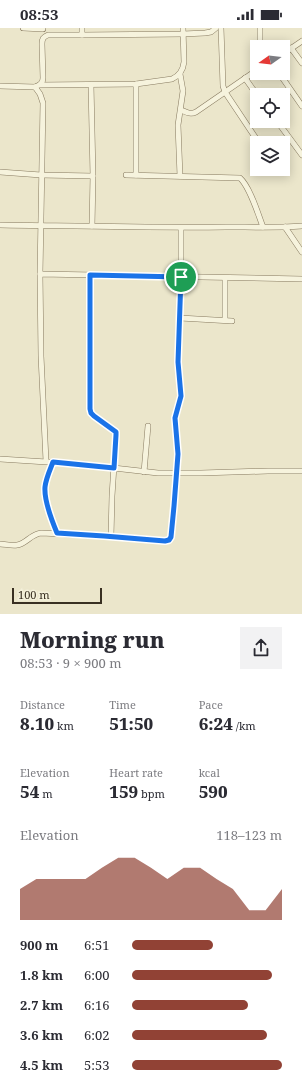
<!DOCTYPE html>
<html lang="en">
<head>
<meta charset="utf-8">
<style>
  :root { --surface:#fff; --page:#f2f2f3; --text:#2b2b33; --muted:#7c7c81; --accent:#914235 }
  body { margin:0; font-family:"Noto Serif",serif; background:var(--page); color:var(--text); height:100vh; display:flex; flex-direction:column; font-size:15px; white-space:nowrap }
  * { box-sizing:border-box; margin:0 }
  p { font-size:13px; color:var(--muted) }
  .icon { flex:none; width:22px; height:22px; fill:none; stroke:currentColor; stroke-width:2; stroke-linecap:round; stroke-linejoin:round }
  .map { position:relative; height:586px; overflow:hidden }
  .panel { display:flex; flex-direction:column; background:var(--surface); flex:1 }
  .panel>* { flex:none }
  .needle { width:26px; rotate:256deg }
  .tools { position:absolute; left:250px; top:12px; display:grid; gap:8px }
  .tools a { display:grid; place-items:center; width:40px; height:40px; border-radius:0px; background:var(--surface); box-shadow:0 2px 10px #0003; font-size:20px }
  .scale { position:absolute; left:12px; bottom:10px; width:90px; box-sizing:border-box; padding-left:4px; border:2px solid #393022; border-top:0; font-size:11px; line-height:14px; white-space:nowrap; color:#393022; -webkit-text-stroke:3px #f3f0da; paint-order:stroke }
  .pin { position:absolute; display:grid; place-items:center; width:34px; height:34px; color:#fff; margin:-17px; border:2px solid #fff; border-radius:50%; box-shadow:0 1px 4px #0007 }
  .round { display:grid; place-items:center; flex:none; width:42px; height:42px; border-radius:0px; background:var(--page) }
  .head { display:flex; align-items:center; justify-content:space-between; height:68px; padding:0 20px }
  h1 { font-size:22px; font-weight:800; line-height:30px }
  .metrics { display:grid; grid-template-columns:repeat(3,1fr); gap:6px; height:68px; padding:4px 20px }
  .metrics div { display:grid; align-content:center }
  .metrics b { font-size:17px; font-weight:800 }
  .metrics small { font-size:11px; font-weight:400 }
  .metrics p { font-size:11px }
  .chart { height:112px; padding:8px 20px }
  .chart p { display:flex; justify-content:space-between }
  .chart svg { width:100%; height:72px; margin-top:4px; fill:var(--accent); opacity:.7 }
  ul { padding:0 20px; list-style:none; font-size:13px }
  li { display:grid; grid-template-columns:64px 48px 1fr; align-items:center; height:30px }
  li i { height:10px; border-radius:5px; background:var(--accent) }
  .status { display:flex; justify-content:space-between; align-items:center; height:28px; padding:0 20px; background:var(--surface); direction:ltr }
  .status svg { height:11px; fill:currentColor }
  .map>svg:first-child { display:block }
</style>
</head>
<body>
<div class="status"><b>08:53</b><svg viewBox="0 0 49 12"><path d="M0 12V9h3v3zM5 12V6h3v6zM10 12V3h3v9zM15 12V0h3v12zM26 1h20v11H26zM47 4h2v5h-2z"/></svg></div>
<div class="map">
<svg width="302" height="586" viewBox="0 0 302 586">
  <rect width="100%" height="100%" fill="#ebe6cb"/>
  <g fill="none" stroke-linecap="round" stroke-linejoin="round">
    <!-- street casing -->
    <g stroke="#877a60" stroke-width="6">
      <g id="street">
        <path d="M23 0 43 1"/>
        <path d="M221 0 223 58 225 64 259 115"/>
        <path d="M260 0V19"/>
        <path d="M82 7V0"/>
        <path d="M291 20 302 35"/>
        <path d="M283 26 302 13"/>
        <path d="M279 45 302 78"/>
        <path d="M180 46 183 63 178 97 180 148"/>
        <path d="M245 50 257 67"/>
        <path d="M136 56V147"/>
        <path d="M40 57 136 56 172 51C179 48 183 43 184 34L183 0"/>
        <path d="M91 57 93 148 92 198"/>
        <path d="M0 58 35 59C40 57 43 55 43 50L42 16C42 11 43 9 48 7H82L183 6 205 5 211 4 216 0"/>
        <path d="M35 59 40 66 43 75 40 246"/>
        <path d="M181 82C186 84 190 87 196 84L257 42"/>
        <path d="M277 93 302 127"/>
        <path d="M0 144 41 147 93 148"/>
        <path d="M126 147 240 150C250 159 258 186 263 199"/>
        <path d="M0 197C75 198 151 200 226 199 251 199 277 200 302 198"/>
        <path d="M285 199 302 224"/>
        <path d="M90 247V381L91 385 113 402 116 407 112 468 111 508"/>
        <path d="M180 290 232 293"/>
        <path d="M225 292V250"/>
        <path d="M0 431 78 436 158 445H201L268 443H302"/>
        <path d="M46 433 41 328 40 246 302 251"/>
        <path d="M53 434C50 442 46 450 45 459 44 472 52 493 57 505"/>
        <path d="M144 444 148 398"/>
        <path d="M0 516C5 516 12 518 17 517 26 516 31 506 41 505L104 508 165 513 169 512 171 509 174 478 178 426 175 390 181 368 178 334 181 249V200"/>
      </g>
    </g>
    <!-- street -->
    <use href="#street" stroke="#f6f3dd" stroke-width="5"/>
  </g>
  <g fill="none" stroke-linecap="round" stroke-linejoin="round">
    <!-- route casing -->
    <g stroke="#fff" stroke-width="8">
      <path id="route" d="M90 247 181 249 178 334 181 368 175 390 178 426 174 478 171 509 169 512 165 513 104 508 57 505C52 493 44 472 45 459 46 450 50 442 53 434L114 440 116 407V404L94 388 91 385 90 381Z"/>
    </g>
    <!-- route -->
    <use href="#route" stroke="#1a73e8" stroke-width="5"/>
  </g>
</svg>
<div class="tools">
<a><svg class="needle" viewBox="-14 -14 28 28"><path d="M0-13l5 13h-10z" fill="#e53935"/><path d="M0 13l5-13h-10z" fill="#7c7c81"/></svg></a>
<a><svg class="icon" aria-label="locate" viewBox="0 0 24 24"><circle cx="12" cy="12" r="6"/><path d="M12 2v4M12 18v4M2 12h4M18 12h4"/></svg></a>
<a><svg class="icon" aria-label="layers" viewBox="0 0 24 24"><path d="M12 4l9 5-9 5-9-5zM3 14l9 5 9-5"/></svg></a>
</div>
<div class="scale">100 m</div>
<div class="pin" style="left:181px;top:249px;background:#1e9e55"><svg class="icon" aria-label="arrive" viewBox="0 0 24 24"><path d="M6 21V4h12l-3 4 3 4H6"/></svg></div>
</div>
<section class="panel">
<div class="head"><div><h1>Morning run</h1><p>08:53 · 9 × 900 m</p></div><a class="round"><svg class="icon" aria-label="share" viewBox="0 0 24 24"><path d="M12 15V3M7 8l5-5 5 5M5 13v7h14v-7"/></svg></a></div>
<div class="metrics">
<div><p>Distance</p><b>8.10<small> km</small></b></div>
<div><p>Time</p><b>51:50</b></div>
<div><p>Pace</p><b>6:24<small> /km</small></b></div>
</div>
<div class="metrics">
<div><p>Elevation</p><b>54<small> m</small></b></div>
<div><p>Heart rate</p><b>159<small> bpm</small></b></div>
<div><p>kcal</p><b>590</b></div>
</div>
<div class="chart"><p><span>Elevation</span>118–123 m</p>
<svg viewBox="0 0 160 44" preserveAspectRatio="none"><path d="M0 44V25L10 19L20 19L30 19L40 19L50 12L60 6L70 6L80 12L90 19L100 12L110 12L120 19L130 25L140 38L150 38L160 25V44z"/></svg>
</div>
<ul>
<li><b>900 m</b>6:51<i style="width:54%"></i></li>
<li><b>1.8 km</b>6:00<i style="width:93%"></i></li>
<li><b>2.7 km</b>6:16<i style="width:77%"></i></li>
<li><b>3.6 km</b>6:02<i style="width:90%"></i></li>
<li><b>4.5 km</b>5:53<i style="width:100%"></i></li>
</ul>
</section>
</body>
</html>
